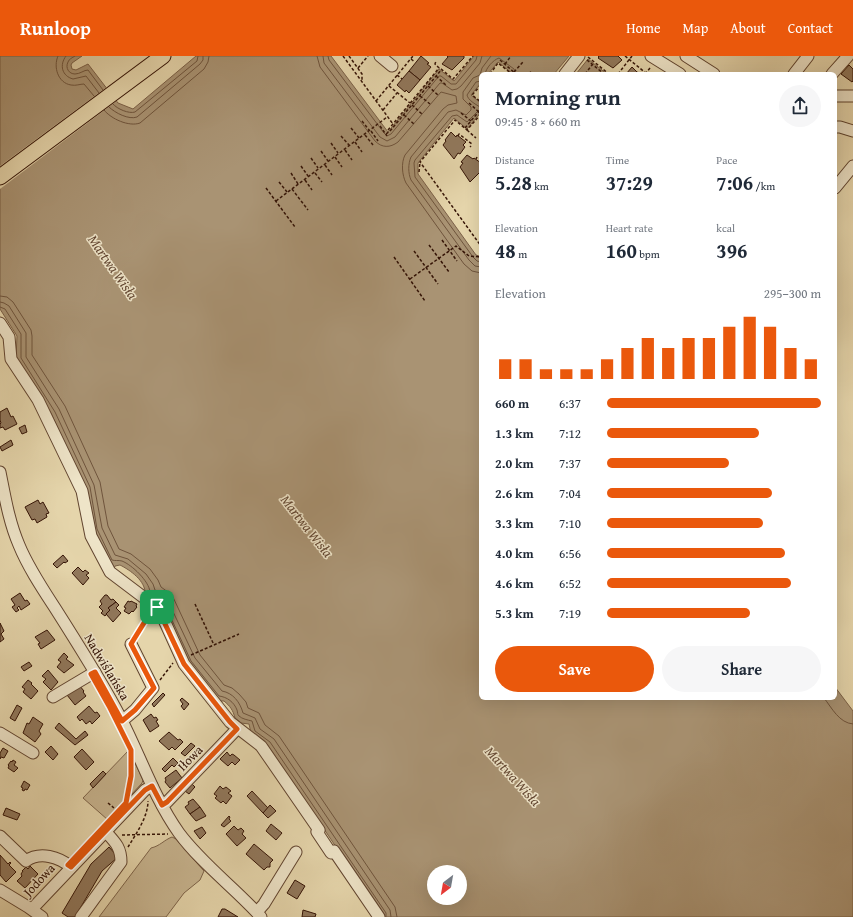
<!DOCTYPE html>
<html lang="en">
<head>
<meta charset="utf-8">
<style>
  :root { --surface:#fff; --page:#f6f6f7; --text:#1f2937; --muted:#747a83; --accent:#ea580c }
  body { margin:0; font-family:"Gentium Book Plus",serif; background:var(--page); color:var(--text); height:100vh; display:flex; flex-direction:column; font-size:15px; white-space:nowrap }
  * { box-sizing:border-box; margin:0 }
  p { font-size:13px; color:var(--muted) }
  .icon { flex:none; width:22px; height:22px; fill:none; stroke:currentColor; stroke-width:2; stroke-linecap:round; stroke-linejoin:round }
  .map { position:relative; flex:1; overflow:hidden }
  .details { position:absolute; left:479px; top:16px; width:358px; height:628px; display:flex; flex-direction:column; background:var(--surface); border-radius:6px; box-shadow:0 4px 16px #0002 }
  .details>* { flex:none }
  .needle { width:26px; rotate:211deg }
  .buttons { position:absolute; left:427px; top:809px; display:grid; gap:8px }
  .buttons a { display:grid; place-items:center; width:40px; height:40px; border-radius:50%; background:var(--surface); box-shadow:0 4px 16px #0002; font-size:20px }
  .pin { position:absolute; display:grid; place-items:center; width:34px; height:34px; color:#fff; margin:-17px; border-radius:8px; box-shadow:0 2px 6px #0006 }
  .round { display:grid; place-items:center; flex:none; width:42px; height:42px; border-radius:21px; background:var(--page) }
  .summary { display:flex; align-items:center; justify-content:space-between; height:68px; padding:0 16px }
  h1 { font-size:22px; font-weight:600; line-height:30px }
  .figures { display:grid; grid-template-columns:repeat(3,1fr); gap:6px; height:68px; padding:4px 16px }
  .figures div { display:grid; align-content:center }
  .figures b { font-size:20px; font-weight:600 }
  .figures small { font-size:11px; font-weight:400 }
  .figures p { font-size:11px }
  .chart { height:112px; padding:8px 16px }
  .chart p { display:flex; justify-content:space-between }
  .chart svg { width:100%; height:72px; margin-top:4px; stroke:var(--accent); stroke-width:6 }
  .action { display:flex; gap:8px; margin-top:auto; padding:8px 16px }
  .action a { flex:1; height:46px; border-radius:24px; background:var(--accent); color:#fff; font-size:16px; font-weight:600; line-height:46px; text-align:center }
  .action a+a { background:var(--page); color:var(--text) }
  ul { padding:0 16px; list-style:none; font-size:13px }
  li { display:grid; grid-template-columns:64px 48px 1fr; align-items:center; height:30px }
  li i { height:10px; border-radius:5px; background:var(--accent) }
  header { display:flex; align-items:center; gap:24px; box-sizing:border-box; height:56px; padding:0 20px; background:var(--accent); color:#fff }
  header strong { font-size:19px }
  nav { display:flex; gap:22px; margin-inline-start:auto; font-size:14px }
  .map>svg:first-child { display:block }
</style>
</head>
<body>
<header>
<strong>Runloop</strong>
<nav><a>Home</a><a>Map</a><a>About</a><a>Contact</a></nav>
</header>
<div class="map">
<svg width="853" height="861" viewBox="0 0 853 861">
  <rect width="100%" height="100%" fill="#e5d5ab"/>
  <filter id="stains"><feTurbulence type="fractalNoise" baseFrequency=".005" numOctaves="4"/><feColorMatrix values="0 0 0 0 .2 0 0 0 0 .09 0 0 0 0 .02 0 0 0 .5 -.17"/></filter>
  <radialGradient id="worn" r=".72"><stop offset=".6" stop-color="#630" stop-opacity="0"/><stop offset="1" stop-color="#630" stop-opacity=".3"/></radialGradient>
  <!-- green -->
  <g fill="#c7b48f" stroke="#7e644a">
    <path d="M129 694 143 724 142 727 108 764 83 742Z"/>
    <path d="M172 781 176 783 204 815 200 824 184 837 166 861H99L151 792C160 790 164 784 172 781Z"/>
  </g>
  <!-- water -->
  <g fill="#a99373" stroke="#7b6047" fill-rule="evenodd">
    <path d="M0 0H82L72 7 71 9 72 13 76 14 88 8 118 47 133 53 196 0H331L388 76 439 13 454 25 474 0H569L554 18H513L498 6 488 18H481V27L471 39 481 47V56L467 73 454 62 418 107V118L476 199 479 200V202H481V642H835V631L853 655V861H383L267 688 251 677 249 668 241 667 235 662C233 654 230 650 224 645H218L187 607 145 538C146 525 130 514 120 509L115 510 114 513 94 475 86 433 51 357 16 303 17 280 0 253ZM434 816H460V842H434Z"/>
    <path d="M588 3 607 18H576Z"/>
  </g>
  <!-- pier -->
  <path fill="#e5d5ab" d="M108 30 118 44 0 133V110Z"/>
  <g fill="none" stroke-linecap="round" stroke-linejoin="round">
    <!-- shore -->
    <g stroke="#6f543c" stroke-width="1">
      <path d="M58 0C53 11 58 27 71 29 76 30 80 28 84 28L94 40"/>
      <path d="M66 0C59 9 62 20 73 23L86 20 99 37"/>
      <path d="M75 0C72 2 69 3 68 6 65 12 69 18 75 18 80 18 84 14 88 14L103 34"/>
      <path d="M317 0 320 11 375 85C382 92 390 92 398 86L441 36 456 40 457 47 448 49 443 53 405 99C401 107 402 119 406 127L464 208 472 215 481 217"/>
      <path d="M323 0 324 7 380 81 387 85 395 81 440 27H442L452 34 457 33 461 30 480 7 482 0"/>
      <path d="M328 0 329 4 384 77 387 80 391 78 439 20H441L451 28H456L476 4 477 0"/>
      <path d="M485 18C486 12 493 4 499 2L514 13 516 18"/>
      <path d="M481 25 476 26 467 39C468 44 475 48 480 51L481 50"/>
      <path d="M113 48C117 53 129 58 135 56L197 5 198 0"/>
      <path d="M109 51C115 57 129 64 137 61L200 8 203 4V0"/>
      <path d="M104 54C111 63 129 71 140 67L204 13 208 6 209 0"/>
      <path d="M481 54 480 53 467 66 457 59 452 60 415 104 414 107 415 121 473 201 477 205 481 206"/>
      <path d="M481 211 475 210 469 204 411 124C408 117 408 108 411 101L448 56 456 54 466 59 471 54V51L463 43V36L473 22 480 19 482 12 491 0"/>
      <path d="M0 240 7 241 13 246 31 274 32 280V299L65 350 100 426 108 470 119 493 131 498 150 513 158 524 161 531 172 539 200 599 224 629 232 632 239 638 246 646 248 652 259 657 265 669 279 680 395 851 397 861"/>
      <path d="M0 246 4 247 9 250 26 277V301L59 353 94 429 102 472 115 499 128 503 146 518 153 528 155 534 167 543 195 602 222 635C233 637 240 646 243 657L255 662 260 673 274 683 390 854 391 861"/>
      <path d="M0 251 5 253 21 278V302L55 356 90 431 97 473 112 504C115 505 118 504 122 505 132 509 149 525 150 536L164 547 191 605 219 640C227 641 234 646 237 654 238 657 237 658 239 660 242 663 248 664 252 665L255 675 270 686 386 857V861"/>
      <path d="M824 642C832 652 839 667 853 668"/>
    </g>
  </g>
  <!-- building -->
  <g fill="#91785c" stroke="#351406">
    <path d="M421 0 429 7 427 8 431 11 420 24 409 15Z"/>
    <path d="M447 0H464V2L452 14 442 8 448 1Z"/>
    <path d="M598 0H618L622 4 613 12 598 2 599 1Z"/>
    <path d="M849 9 853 13V25L852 26 841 18Z"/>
    <path d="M632 11 637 16 641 18H626Z"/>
    <path d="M409 15 420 24 409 37 406 34 405 36 397 29Z"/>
    <path d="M451 76 456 81 457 79 466 86 463 89 465 91 460 98 458 97 454 103 443 89 446 85 445 84Z"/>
    <path d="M467 99 473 103 474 102 481 107 480 112 481 115 470 126 460 111 463 107 461 106Z"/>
    <path d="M7 352 11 361 13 360 17 368 5 374 3 371 0 372V368L1 367 0 364V356Z"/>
    <path d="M25 369 27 376 22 378 19 372Z"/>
    <path d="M11 384 13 389 2 395 0 391Z"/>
    <path d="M38 444 40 448 43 446 49 457 46 458 47 461 37 467 35 463 32 464 25 451Z"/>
    <path d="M63 499 68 505 65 507 64 506 57 512 53 508Z"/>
    <path d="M78 511 83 516 85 514 89 517 86 519 89 522 83 529 72 517Z"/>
    <path d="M20 537 25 545 27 544 30 548 21 554 19 550 17 552 19 554 16 556 12 551 15 549 11 543Z"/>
    <path d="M105 539H107L111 544 113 543 116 546 108 552 110 554 105 560 101 557 103 555 99 551 102 548 100 545Z"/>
    <path d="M128 545 130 546 131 545 137 548 136 550 137 551 133 556 132 555 129 558 124 555 126 552 124 551Z"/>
    <path d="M116 546 119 549 116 552 121 557 113 566 106 558 110 554 108 552Z"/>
    <path d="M0 567 4 575 1 578 4 583 0 586Z"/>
    <path d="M47 574 55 584 41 593 38 588 40 587 35 581Z"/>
    <path d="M64 597 68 601 66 603 74 609 64 617 57 611 61 606 58 604Z"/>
    <path d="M29 606 32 610 24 615 21 611Z"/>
    <path d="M48 614 58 626 51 634 43 626 46 623 42 620Z"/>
    <path d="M28 624 32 627 31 628 38 635 31 643 23 636 25 633 22 631Z"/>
    <path d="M79 629 84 635 83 636 86 640 75 649 67 639Z"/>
    <path d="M163 637 165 639 154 651 152 648Z"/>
    <path d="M182 642 189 648 184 654 181 650 183 648 180 644Z"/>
    <path d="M17 649 22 652 15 665 10 662Z"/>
    <path d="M89 650 95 657 97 656 100 660 92 668 90 665 86 668 82 663 80 665 77 661Z"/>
    <path d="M151 658 154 662 156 661 158 664 156 665 159 670 150 676 143 664Z"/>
    <path d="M33 661 43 668 39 675 41 678 35 686 23 677 27 667 29 668Z"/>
    <path d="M59 667 76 683 85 675 88 679 75 689 55 672Z"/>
    <path d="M169 676 178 684 180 683 183 686 175 694 172 691 169 694 159 685Z"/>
    <path d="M191 687 195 690 185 700 181 697Z"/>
    <path d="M51 690 58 698 53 704 45 696Z"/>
    <path d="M3 692 8 695 4 702 1 701 0 703V697Z"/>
    <path d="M82 693 94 706 86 714 74 701Z"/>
    <path d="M227 696 230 700 232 698 234 699 240 704 235 709 232 706 228 710 220 703Z"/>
    <path d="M173 702 178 707 174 711 172 709 165 716 162 713Z"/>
    <path d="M13 704 16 706 14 709 18 712 14 716 8 712 9 710 8 709 11 705 12 706Z"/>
    <path d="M176 714 182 722 170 732 165 726 166 724 165 722Z"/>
    <path d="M103 715 106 718 93 732 90 728Z"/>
    <path d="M24 725 30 729 27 734 25 733 24 735 22 734 23 732 21 731Z"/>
    <path d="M192 728 195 731 194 732 189 738 185 735Z"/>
    <path d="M220 730 223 733 226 731 231 735 228 737 232 740 226 748 223 745 221 747 215 742 217 740 214 738Z"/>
    <path d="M252 735 268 752 263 757 247 740Z"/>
    <path d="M193 743 200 751 190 758 185 751 189 748 188 746Z"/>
    <path d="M270 749 276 755 268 762 263 757Z"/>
    <path d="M200 751 206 760 196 765 190 758Z"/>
    <path d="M6 752 20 758 17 764 3 759Z"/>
    <path d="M229 760 230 761 229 763 231 765 224 771 221 769Z"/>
    <path d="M271 768 282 777 276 784 266 775Z"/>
    <path d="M234 770 238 774 241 772 244 775 242 778 246 782 237 790 226 778Z"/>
    <path d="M202 771 206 777 200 783 194 775Z"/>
    <path d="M254 788 273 804 270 807V811H267L264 814 246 798Z"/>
    <path d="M109 791 118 801 102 815 75 861H68L62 857 91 808Z"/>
    <path d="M0 799 8 808 10 806 11 807 9 809 16 816 6 826 0 819Z"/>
    <path d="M30 810 38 818 25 832 17 825 22 820 21 818 23 815H22L26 811 28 813Z"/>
    <path d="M295 824 305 830 297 843 287 837Z"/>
    <path d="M222 853H225L238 861H218Z"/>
    <path d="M303 854 316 858 315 861H302Z"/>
  </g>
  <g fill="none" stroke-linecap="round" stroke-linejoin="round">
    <!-- minor casing -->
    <g stroke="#61442f" stroke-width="13">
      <g id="minor">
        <path d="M380 0 392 10"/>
        <path d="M651 0 680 18"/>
        <path d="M686 0 714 18"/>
        <path d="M565 18 579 0"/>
        <path d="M794 18 808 0"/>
        <path d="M832 18 848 0"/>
        <path d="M835 40H853"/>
        <path d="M835 71H840L853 75"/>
        <path d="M835 132 853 110"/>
        <path d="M0 267 9 281 11 303 38 344 82 435 91 480 110 516 159 553 184 608 230 666 261 690 319 774 317 776 331 797 334 795 379 861"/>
        <path d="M0 416C5 441 9 466 19 489 28 511 42 532 55 552 76 585 97 618 116 653 138 693 152 739 179 777 202 808 235 832 261 861"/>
        <path d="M53 641 95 616"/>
        <path d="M122 665 135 654 153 632 131 588"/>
        <path d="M0 677 33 697"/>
        <path d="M162 749 167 746 237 673"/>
        <path d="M0 780 26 805C40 795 59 801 71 811"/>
        <path d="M0 834 28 851 42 861"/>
        <path d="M32 853 145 734 152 730"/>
        <path d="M257 856 264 848 296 796"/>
        <path d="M81 861 121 806C121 791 115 786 105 775"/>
      </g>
    </g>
    <!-- major casing -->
    <g stroke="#351406" stroke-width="17">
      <path id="major" d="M0 121 163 0"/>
    </g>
    <!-- path -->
    <g stroke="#351406" stroke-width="1.5" stroke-dasharray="3 2" stroke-linecap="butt">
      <path d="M343 0 393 68"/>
      <path d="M349 0 362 18V26"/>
      <path d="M625 0 647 18"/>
      <path d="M588 1 609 18"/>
      <path d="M411 3 415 6"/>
      <path d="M500 4 516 18"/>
      <path d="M587 4 604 18"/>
      <path d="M505 8 511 0"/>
      <path d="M358 12 368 0"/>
      <path d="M441 13 453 23 473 0"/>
      <path d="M514 16 523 6"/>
      <path d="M490 18 498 7 512 18"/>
      <path d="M529 18 532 14"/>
      <path d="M585 18 592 9"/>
      <path d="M618 18 632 0"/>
      <path d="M645 18 650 12"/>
      <path d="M397 19 402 23"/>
      <path d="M436 20 446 29"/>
      <path d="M481 29 472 39 481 46"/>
      <path d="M389 30 410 47"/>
      <path d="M428 30 438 39"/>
      <path d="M420 40 430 48"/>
      <path d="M376 45 413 0"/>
      <path d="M469 47 479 56"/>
      <path d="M412 49 422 58"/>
      <path d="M383 54 397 37"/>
      <path d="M461 57 471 65"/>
      <path d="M481 58 467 74 455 64 420 106 481 190"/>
      <path d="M404 59 414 68"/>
      <path d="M362 65 369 74"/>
      <path d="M380 70 387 80"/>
      <path d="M351 72 359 82"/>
      <path d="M465 72 481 53"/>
      <path d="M388 74 439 12 435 8 436 5"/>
      <path d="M467 74 476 82"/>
      <path d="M371 75 378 85"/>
      <path d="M386 78 390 75 442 13"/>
      <path d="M365 79 373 89"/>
      <path d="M341 80 349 89"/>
      <path d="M458 80 459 78 472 88"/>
      <path d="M355 86 362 96"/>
      <path d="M331 87 338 97"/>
      <path d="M470 90 471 91"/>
      <path d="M345 94 352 104"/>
      <path d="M321 95 328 105"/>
      <path d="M335 101 342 111"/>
      <path d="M311 102 318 112"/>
      <path d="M476 103 477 101"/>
      <path d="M325 109 332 119"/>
      <path d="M301 110 308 120"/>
      <path d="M419 116 420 106"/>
      <path d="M291 117 298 128"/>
      <path d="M315 117 322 126"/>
      <path d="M305 124 312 134"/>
      <path d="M279 126 287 136"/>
      <path d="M266 132 295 171"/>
      <path d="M292 133 308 154"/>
      <path d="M276 145 387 61"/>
      <path d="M442 184 457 205"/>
      <path d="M429 189 449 216"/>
      <path d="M414 195 438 228"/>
      <path d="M394 201 425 245"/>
      <path d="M410 223 456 190 469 200 481 201"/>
      <path d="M195 548 214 589"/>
      <path d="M136 580 150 558"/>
      <path d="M191 599 239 578"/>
      <path d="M160 624 173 607"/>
      <path d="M127 738 131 720V708"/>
      <path d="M108 747 114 752"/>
      <path d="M122 779 168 778"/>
      <path d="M128 791C136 778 148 761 148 745"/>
    </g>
    <!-- minor -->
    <use href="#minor" stroke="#eee4c8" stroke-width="11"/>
    <!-- major -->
    <use href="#major" stroke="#e5d5ab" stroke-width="15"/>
  </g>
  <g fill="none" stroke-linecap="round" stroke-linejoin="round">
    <!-- route casing -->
    <g stroke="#fff" stroke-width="8">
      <path id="route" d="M157 551 184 608 230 666 237 673 167 746 162 749 152 730 145 734 71 811 68 809 126 747 131 720V694L109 650 91 618 95 616 122 665 135 654 154 632 131 588 147 562Z"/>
    </g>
    <!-- route -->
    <use href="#route" stroke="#ea580c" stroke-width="5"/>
  </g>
  <g text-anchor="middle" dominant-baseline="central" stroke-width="3" stroke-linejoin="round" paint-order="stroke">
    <!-- street labels -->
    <g font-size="13" fill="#351406" stroke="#eee4c8">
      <text transform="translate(107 611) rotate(59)">Nadwiślańska</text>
      <text transform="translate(190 702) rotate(-46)">Iłowa</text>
      <text transform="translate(39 824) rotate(-47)">Jodowa</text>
    </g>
    <!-- water labels -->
    <g font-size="14" font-style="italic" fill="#634732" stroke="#eee4c8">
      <text transform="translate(113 211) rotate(55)">Martwa Wisła</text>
      <text transform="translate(307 470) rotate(52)">Martwa Wisła</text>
      <text transform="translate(513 720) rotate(48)">Martwa Wisła</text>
    </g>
  </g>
  <rect width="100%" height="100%" filter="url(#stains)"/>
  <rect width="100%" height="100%" fill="url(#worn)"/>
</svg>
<div class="buttons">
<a><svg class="needle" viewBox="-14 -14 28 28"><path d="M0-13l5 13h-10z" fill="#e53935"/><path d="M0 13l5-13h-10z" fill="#747a83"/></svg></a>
</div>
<div class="pin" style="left:157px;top:551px;background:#1e9e55"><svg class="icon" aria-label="arrive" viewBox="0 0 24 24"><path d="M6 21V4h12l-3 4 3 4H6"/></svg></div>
<section class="details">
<div class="summary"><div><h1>Morning run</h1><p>09:45 · 8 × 660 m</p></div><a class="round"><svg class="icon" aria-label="share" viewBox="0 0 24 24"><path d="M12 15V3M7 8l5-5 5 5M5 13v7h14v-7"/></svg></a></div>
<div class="figures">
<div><p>Distance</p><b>5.28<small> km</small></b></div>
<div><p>Time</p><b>37:29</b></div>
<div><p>Pace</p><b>7:06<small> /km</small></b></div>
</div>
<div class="figures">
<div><p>Elevation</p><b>48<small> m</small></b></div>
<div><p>Heart rate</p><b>160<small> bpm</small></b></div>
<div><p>kcal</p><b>396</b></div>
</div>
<div class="chart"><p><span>Elevation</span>295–300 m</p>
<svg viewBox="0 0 160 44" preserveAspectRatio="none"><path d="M5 44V32M15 44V32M25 44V38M35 44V38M45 44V38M55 44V32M65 44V25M75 44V19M85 44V25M95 44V19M105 44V19M115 44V12M125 44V6M135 44V12M145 44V25M155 44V32"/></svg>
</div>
<ul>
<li><b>660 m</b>6:37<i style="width:100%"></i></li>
<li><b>1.3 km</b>7:12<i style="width:71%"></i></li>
<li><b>2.0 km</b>7:37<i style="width:57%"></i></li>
<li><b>2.6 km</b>7:04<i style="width:77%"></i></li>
<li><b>3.3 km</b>7:10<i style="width:73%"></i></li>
<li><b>4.0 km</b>6:56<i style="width:83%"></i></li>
<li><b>4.6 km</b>6:52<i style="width:86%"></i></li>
<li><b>5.3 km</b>7:19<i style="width:67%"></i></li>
</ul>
<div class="action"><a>Save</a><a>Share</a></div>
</section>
</div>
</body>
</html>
